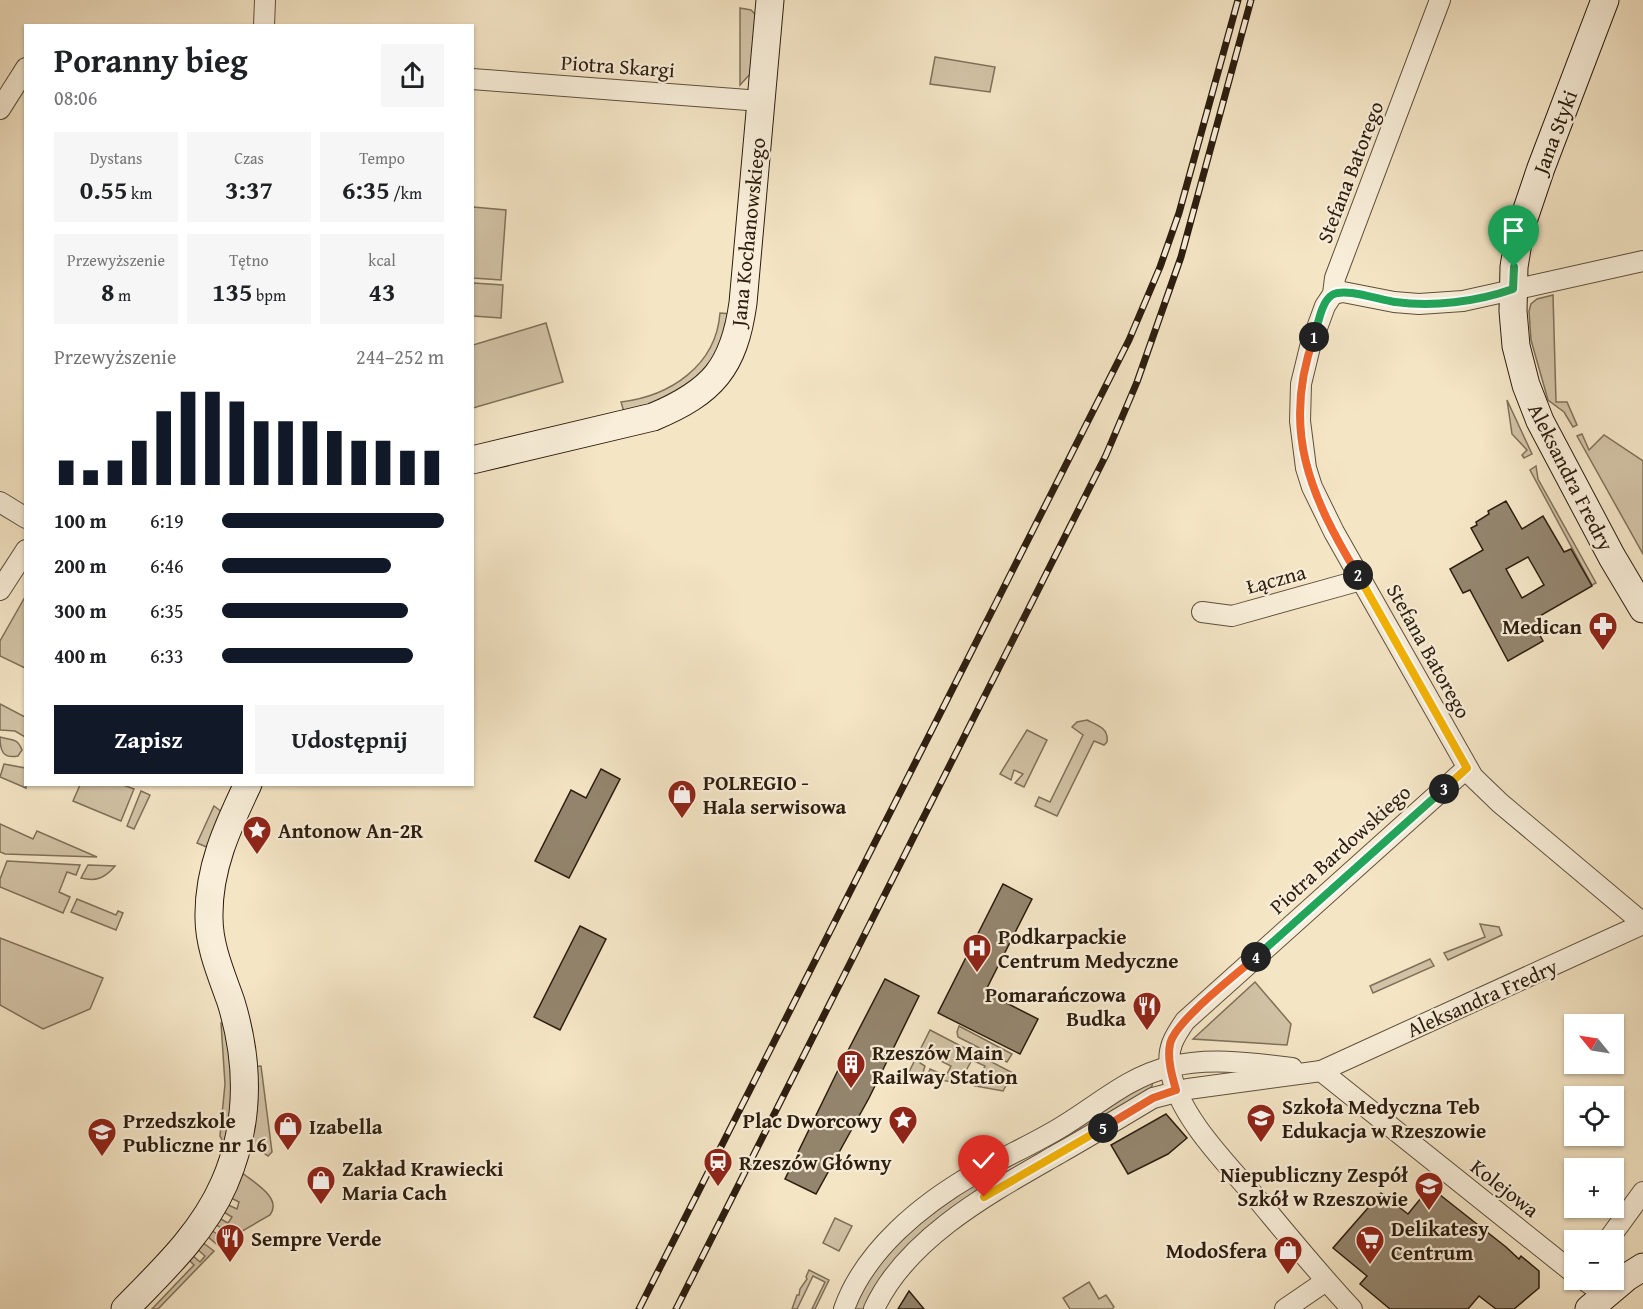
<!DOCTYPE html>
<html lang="pl">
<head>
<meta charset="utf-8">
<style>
  :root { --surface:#fff; --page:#f6f6f6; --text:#202124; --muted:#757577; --accent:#111827 }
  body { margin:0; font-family:"Gentium Book Plus",serif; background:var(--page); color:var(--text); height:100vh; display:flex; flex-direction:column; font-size:22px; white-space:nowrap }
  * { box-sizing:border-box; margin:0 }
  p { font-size:20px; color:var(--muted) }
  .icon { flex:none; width:33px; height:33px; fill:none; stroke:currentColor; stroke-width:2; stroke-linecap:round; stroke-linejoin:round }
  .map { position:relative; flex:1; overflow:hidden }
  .side { position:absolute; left:24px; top:24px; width:450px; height:762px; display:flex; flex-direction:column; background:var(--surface); border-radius:0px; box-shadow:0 2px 4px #0004 }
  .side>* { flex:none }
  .needle { width:39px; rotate:300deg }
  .controls { position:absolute; left:1564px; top:1014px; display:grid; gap:12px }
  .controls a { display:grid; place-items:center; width:60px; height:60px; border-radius:0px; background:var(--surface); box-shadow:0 2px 4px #0004; font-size:30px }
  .pin { position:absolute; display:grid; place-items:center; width:51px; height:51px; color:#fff; margin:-62px -26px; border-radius:50% 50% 50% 0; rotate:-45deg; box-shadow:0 0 6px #0007 }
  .pin .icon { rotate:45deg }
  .km { position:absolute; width:30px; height:30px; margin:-15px; border-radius:50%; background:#222; color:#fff; font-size:16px; line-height:30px; text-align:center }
  .round { display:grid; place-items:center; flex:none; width:63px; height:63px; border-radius:0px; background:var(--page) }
  .overview { display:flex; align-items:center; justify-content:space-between; height:102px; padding:0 30px }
  h1 { font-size:33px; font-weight:700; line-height:45px }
  .figures { display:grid; grid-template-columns:repeat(3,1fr); gap:9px; height:102px; padding:6px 30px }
  .figures div { display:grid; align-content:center; border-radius:0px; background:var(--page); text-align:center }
  .figures b { font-size:26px; font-weight:700 }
  .figures small { font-size:16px; font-weight:400 }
  .figures p { font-size:16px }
  .chart { height:168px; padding:12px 30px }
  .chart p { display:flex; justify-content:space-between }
  .chart svg { width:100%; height:108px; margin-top:6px; stroke:var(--accent); stroke-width:6 }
  .primary-button { display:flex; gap:12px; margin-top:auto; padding:12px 30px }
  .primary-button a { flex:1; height:69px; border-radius:0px; background:var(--accent); color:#fff; font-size:24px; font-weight:700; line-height:69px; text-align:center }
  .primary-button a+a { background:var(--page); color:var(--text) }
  ul { padding:0 30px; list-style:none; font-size:20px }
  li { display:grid; grid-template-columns:96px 72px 1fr; align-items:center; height:45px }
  li i { height:15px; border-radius:8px; background:var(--accent) }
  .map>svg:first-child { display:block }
</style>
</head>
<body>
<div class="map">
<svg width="1643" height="1309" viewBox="0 0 1643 1309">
  <rect width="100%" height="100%" fill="#f4e5c5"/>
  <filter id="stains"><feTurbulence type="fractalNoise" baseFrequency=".00333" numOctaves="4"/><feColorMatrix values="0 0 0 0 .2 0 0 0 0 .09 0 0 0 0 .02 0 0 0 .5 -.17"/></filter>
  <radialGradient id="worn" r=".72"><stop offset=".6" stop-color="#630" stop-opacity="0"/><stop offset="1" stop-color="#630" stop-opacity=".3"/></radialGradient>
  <!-- green -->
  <g fill="#d2c3a6" stroke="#7f705a" stroke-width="1.5">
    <path d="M740 8 751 10 757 16 752 72 740 85Z"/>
    <path d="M935 57 995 67 990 92 930 84Z"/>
    <path d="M473 207 506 210 501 280 473 278Z"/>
    <path d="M473 283 503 285 501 318 473 316Z"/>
    <path d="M1553 295 1556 402H1567L1577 425 1573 427 1564 412 1548 400 1531 340 1529 311 1531 304 1537 299Z"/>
    <path d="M720 313 732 314 723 351 676 397 624 412 621 402C670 396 716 366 720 313Z"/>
    <path d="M546 323 563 382 473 408V345Z"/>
    <path d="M1507 400 1532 454 1524 458 1522 455 1527 450 1512 434Z"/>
    <path d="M1582 434 1589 450 1604 435 1643 461V554L1577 436Z"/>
    <path d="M1536 466 1538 479 1596 583 1592 585 1530 470Z"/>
    <path d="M25 597 26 668H25L0 656V641Z"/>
    <path d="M0 704 25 717V737L15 731 0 730Z"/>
    <path d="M1087 720C1097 725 1109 728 1107 742L1104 745 1094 741 1057 816 1035 806 1039 797 1050 802 1083 735 1072 727 1077 722Z"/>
    <path d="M1027 730 1047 740 1024 787 1015 783 1023 774 1014 770 1011 780 1000 774Z"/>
    <path d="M0 737C11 741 17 737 22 750L18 756C3 759 0 751 0 737Z"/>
    <path d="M4 764 25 768 26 788 0 777Z"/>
    <path d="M80 785H123L134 789 121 821 73 801Z"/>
    <path d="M141 791 150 795 134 829 127 826Z"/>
    <path d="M214 806 222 812 209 848 197 843Z"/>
    <path d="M0 824 33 839 37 831 97 857 5 854 0 852Z"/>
    <path d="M7 861 80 865 76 875 67 872 59 892 70 897 63 913 0 887V879Z"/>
    <path d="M88 865 115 866C105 878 96 882 81 878Z"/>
    <path d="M77 899 116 915 118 911 123 913 116 930 71 912Z"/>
    <path d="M1480 924 1499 927 1502 935 1448 960 1444 953 1485 937Z"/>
    <path d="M0 938 103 978 90 1009 43 1029 0 1005Z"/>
    <path d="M1430 959 1434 966 1373 993 1370 986Z"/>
    <path d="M1255 982 1291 1024 1287 1045 1193 1039Z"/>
    <path d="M221 1023H227L236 1080 225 1145 220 1136 225 1084Z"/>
    <path d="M959 1026 1012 1054 1007 1062 958 1037 957 1032Z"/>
    <path d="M930 1030 1013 1073 1003 1091 975 1086 985 1066 972 1060 959 1083 927 1078 930 1069 946 1076 951 1066 925 1053 920 1063 925 1066 922 1076 908 1074Z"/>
    <path d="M261 1066 272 1152 268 1156 251 1144 253 1067Z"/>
    <path d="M1153 1079 1152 1086 1147 1092 1096 1122 1092 1115Z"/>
    <path d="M241 1172C253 1182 283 1198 270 1215L230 1238 220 1247 207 1236 211 1230 220 1236 224 1230 215 1224 219 1218 228 1223 232 1217 222 1211 226 1204 237 1209 239 1202 229 1197Z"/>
    <path d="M981 1180 983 1182 976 1191 924 1230 867 1302 864 1309H853C875 1252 932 1212 981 1180Z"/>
    <path d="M835 1218 852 1226 839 1251 823 1243Z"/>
    <path d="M202 1242 214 1251 158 1309H152L194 1265 188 1259 192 1255 200 1262 205 1256 197 1249Z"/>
    <path d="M809 1270 829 1280 815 1309H812L825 1282 813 1276 797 1309H792L797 1295H799L800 1289 807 1279 806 1277Z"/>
    <path d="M1089 1282 1099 1299 1106 1295 1114 1307 1112 1309H1070L1063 1298Z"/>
  </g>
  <!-- building -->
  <g fill="#94856e" stroke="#2c1d0f" stroke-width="1.5" fill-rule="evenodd">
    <path d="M1506 501 1522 529 1543 516 1564 552 1571 549 1592 586 1538 617 1543 626 1537 630 1543 641 1508 661 1470 590 1463 593 1450 569 1483 550 1471 528 1477 525 1476 522 1489 514 1488 511ZM1528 557 1544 585 1522 598 1506 569Z"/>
    <path d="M601 769 620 779 569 878 535 861 571 790 586 798Z"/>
    <path d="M1003 884 1032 899 985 992 1038 1019 1020 1054 938 1013Z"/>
    <path d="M580 926 606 939 560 1030 534 1017Z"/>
    <path d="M885 979 919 996 869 1098 816 1194 785 1179 841 1064Z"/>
    <path d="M1166 1114 1187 1138 1168 1154 1128 1174 1111 1145Z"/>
    <path d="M1430 1187 1506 1247 1519 1259 1521 1256 1539 1271V1288L1514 1309H1496L1479 1296 1468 1309H1390L1360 1284 1367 1276 1333 1248 1381 1193 1408 1214Z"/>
    <path d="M909 1291 924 1309H898Z"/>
  </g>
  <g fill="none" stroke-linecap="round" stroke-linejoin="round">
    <!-- street casing -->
    <g stroke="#5e4f3c" stroke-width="22">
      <g id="street">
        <path d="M1440 0 1335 278 1333 294 1325 306 1310 347 1301 384 1300 421 1306 468 1312 487 1334 532 1473 777 1500 803 1643 923"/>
        <path d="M264 26 265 0"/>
        <path d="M472 79 761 101"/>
        <path d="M0 109 26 68"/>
        <path d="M1333 294 1343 292 1394 302 1419 304 1463 301 1643 261"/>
        <path d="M0 502 26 518"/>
        <path d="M0 590 26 550"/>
        <path d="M1202 612 1232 616 1361 580"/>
        <path d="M1321 1071 1575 1274"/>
        <path d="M1608 1240 1643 1192"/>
        <path d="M1584 1280 1606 1295"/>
        <path d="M844 1309C865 1250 922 1204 974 1174 1003 1157 1034 1144 1063 1126 1098 1105 1128 1077 1169 1067 1209 1057 1251 1063 1292 1068"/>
        <path d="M874 1309C907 1237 992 1192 1058 1154 1090 1136 1121 1117 1153 1098L1188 1089 1321 1071 1643 924"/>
        <path d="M1285 1309 1326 1281"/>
        <path d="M1352 1309C1319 1274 1289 1237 1259 1201 1228 1165 1177 1115 1170 1068 1167 1048 1174 1037 1185 1021L1467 768"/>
      </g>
    </g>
    <!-- secondary casing -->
    <g stroke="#2c1d0f" stroke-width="29">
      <g id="secondary">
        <path d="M1605 0 1541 168 1520 230 1514 267 1513 311 1516 346 1526 385 1540 421 1612 557 1643 609"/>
        <path d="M472 460 653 417C713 392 734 367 743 303L770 0"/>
        <path d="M125 1309C162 1271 202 1234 224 1184 250 1125 250 1064 231 1002 222 976 209 947 209 918 208 869 227 828 248 784"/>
        <path d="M1589 1309 1627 1277 1643 1267"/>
      </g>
    </g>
    <!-- street -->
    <use href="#street" stroke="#f8eed9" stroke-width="20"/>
    <!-- secondary -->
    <use href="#secondary" stroke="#f8eed9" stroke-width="27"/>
    <!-- rail casing -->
    <g stroke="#2c1d0f" stroke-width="7">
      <g id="rail">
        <path d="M639 1309 1129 340 1160 267 1179 213 1238 0"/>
        <path d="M676 1309 1106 455 1137 382 1181 257 1251 0"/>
      </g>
    </g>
    <!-- rail -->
    <use href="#rail" stroke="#f8eed9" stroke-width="4.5" stroke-dasharray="14" stroke-linecap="butt"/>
  </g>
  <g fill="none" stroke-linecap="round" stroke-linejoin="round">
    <!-- split-1 casing -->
    <g stroke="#fff" stroke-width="12">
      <path id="split-1" d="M1314 337C1318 325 1321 302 1332 295 1345 287 1379 300 1395 302 1433 307 1476 302 1513 289L1514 267"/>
    </g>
    <!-- split-2 casing -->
    <g stroke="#fff" stroke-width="12">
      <path id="split-2" d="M1314 337C1281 429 1310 496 1358 575"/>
    </g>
    <!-- split-3 casing -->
    <g stroke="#fff" stroke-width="12">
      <path id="split-3" d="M1358 575 1467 768 1444 789"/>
    </g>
    <!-- split-4 casing -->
    <g stroke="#fff" stroke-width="12">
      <path id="split-4" d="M1256 957 1444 789"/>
    </g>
    <!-- split-5 casing -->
    <g stroke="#fff" stroke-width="12">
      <path id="split-5" d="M1103 1128 1153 1098 1176 1090C1172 1076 1167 1059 1170 1044 1175 1021 1237 974 1256 957"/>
    </g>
    <!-- split-6 casing -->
    <g stroke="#fff" stroke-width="12">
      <path id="split-6" d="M984 1197 1103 1128"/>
    </g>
    <!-- split-1 -->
    <use href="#split-1" stroke="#22a559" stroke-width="8"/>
    <!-- split-2 -->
    <use href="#split-2" stroke="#f0652b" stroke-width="8"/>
    <!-- split-3 -->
    <use href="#split-3" stroke="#f5b400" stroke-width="8"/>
    <!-- split-4 -->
    <use href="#split-4" stroke="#22a559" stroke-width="8"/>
    <!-- split-5 -->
    <use href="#split-5" stroke="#f0652b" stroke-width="8"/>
    <!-- split-6 -->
    <use href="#split-6" stroke="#f5b400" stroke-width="8"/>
  </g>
  <!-- icons -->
  <defs>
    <g id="pharmacy-pin" transform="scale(1.5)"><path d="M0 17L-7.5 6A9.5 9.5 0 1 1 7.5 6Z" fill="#8f2418" stroke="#f8eed9"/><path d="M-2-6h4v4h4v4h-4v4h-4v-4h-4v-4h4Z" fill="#fff"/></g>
    <g id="shop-pin" transform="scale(1.5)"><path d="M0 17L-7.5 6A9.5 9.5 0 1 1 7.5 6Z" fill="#8f2418" stroke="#f8eed9"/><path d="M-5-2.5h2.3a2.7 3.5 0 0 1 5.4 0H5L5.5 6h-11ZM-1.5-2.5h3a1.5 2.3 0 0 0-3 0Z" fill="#fff"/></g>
    <g id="sight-pin" transform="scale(1.5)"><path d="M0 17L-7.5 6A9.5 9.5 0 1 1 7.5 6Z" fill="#8f2418" stroke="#f8eed9"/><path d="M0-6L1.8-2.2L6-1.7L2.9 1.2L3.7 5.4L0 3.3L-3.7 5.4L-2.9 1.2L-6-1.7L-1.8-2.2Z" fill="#fff"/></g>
    <g id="hospital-pin" transform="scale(1.5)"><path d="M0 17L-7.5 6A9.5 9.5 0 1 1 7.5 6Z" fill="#8f2418" stroke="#f8eed9"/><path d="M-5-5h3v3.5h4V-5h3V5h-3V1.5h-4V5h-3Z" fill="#fff"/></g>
    <g id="restaurant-pin" transform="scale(1.5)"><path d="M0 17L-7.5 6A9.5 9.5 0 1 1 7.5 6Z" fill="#8f2418" stroke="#f8eed9"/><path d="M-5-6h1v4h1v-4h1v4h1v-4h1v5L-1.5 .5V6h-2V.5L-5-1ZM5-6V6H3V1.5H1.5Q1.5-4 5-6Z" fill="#fff"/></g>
    <g id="building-pin" transform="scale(1.5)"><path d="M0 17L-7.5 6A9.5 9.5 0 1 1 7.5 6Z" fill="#8f2418" stroke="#f8eed9"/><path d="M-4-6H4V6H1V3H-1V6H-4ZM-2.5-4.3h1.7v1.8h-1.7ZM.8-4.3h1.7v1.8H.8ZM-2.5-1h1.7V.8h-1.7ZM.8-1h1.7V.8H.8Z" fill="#fff"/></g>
    <g id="university-pin" transform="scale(1.5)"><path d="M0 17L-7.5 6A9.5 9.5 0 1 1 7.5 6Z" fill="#8f2418" stroke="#f8eed9"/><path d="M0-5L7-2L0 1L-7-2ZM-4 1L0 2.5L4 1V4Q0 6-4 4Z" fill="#fff"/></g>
    <g id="school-pin" transform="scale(1.5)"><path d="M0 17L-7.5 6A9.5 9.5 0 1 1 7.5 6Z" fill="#8f2418" stroke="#f8eed9"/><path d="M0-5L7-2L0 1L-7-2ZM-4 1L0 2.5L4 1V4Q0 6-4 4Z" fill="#fff"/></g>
    <g id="station-pin" transform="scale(1.5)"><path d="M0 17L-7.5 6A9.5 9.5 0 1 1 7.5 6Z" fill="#8f2418" stroke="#f8eed9"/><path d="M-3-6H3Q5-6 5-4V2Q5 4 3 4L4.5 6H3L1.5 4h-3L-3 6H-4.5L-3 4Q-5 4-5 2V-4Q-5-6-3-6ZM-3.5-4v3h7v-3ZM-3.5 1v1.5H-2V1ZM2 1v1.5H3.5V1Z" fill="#fff"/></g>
    <g id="supermarket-pin" transform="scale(1.5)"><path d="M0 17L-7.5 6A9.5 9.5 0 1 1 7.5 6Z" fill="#8f2418" stroke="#f8eed9"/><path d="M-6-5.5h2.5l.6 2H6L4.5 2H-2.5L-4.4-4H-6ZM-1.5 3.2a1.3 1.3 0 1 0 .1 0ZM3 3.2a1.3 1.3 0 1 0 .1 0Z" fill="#fff"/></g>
  </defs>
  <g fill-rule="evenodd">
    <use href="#pharmacy-pin" x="1603" y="626"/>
    <use href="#shop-pin" x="682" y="794"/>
    <use href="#sight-pin" x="257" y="830"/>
    <use href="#hospital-pin" x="977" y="948"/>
    <use href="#restaurant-pin" x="1147" y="1006"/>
    <use href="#building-pin" x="851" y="1064"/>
    <use href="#university-pin" x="1261" y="1118"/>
    <use href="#sight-pin" x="903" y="1120"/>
    <use href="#shop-pin" x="288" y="1126"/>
    <use href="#school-pin" x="102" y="1132"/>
    <use href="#station-pin" x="718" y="1162"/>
    <use href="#shop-pin" x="321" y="1180"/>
    <use href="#university-pin" x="1429" y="1186"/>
    <use href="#restaurant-pin" x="230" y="1238"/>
    <use href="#supermarket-pin" x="1370" y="1240"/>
    <use href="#shop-pin" x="1288" y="1250"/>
  </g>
  <g text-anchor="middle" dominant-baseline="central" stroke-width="4.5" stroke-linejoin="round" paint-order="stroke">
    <!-- street labels -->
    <g font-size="21" fill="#2c1d0f" stroke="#f8eed9">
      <text transform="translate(618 66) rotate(4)">Piotra Skargi</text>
      <text transform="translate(1555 132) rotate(-69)">Jana Styki</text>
      <text transform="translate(1350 172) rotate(-69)">Stefana Batorego</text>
      <text transform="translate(748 232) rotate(-84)">Jana Kochanowskiego</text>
      <text transform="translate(1571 477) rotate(63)">Aleksandra Fredry</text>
      <text transform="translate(1276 579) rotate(-15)">Łączna</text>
      <text transform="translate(1429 651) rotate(61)">Stefana Batorego</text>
      <text transform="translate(1340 849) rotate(-42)">Piotra Bardowskiego</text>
      <text transform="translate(1482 998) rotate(-24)">Aleksandra Fredry</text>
      <text transform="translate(1505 1188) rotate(38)">Kolejowa</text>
    </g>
    <!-- poi labels -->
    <g font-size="21" font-weight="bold" fill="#2c1d0f" stroke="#f8eed9" text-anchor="start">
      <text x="1582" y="626" text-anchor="end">Medican</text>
      <text x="703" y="782">POLREGIO -<tspan x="703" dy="24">Hala serwisowa</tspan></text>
      <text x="278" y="830">Antonow An-2R</text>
      <text x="998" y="936">Podkarpackie<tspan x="998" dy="24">Centrum Medyczne</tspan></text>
      <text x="1126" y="994" text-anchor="end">Pomarańczowa<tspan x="1126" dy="24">Budka</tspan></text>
      <text x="872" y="1052">Rzeszów Main<tspan x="872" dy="24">Railway Station</tspan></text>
      <text x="1282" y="1106">Szkoła Medyczna Teb<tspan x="1282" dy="24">Edukacja w Rzeszowie</tspan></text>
      <text x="123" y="1120">Przedszkole<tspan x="123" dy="24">Publiczne nr 16</tspan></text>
      <text x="882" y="1120" text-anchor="end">Plac Dworcowy</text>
      <text x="309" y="1126">Izabella</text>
      <text x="739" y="1162">Rzeszów Główny</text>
      <text x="342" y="1168">Zakład Krawiecki<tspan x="342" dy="24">Maria Cach</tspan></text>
      <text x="1408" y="1174" text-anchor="end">Niepubliczny Zespół<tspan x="1408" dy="24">Szkół w Rzeszowie</tspan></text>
      <text x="1391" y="1228">Delikatesy<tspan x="1391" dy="24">Centrum</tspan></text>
      <text x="251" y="1238">Sempre Verde</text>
      <text x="1267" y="1250" text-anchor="end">ModoSfera</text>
    </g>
  </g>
  <rect width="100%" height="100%" filter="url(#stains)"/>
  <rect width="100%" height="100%" fill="url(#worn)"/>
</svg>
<div class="controls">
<a><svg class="needle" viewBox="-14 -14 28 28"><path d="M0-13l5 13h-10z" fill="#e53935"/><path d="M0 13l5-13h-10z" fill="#757577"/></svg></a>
<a><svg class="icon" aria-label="locate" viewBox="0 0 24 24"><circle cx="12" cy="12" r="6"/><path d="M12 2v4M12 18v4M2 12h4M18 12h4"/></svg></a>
<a>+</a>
<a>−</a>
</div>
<div class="pin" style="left:1514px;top:267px;background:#1e9e55"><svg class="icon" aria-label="arrive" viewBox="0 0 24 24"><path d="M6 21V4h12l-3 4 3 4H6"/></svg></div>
<div class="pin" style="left:984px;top:1197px;background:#d93025"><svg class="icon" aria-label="check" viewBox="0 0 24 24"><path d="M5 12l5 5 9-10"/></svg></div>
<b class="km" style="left:1314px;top:337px">1</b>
<b class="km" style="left:1358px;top:575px">2</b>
<b class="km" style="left:1444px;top:789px">3</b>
<b class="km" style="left:1256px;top:957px">4</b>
<b class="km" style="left:1103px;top:1128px">5</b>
<section class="side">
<div class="overview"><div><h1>Poranny bieg</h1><p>08:06</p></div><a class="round"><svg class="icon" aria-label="share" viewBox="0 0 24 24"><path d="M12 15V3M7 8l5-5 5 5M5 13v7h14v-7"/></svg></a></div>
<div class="figures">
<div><p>Dystans</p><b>0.55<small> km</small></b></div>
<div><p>Czas</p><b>3:37</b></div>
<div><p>Tempo</p><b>6:35<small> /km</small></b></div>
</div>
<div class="figures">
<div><p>Przewyższenie</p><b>8<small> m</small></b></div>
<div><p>Tętno</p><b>135<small> bpm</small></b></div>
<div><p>kcal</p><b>43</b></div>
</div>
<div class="chart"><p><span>Przewyższenie</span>244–252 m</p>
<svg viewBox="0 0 160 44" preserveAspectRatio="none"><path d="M5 44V34M15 44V38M25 44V34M35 44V26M45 44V14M55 44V6M65 44V6M75 44V10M85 44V18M95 44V18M105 44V18M115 44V22M125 44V26M135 44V26M145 44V30M155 44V30"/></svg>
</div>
<ul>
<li><b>100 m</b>6:19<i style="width:100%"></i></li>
<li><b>200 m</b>6:46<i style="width:76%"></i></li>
<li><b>300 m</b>6:35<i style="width:84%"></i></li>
<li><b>400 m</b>6:33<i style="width:86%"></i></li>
</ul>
<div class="primary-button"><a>Zapisz</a><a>Udostępnij</a></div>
</section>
</div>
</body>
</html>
